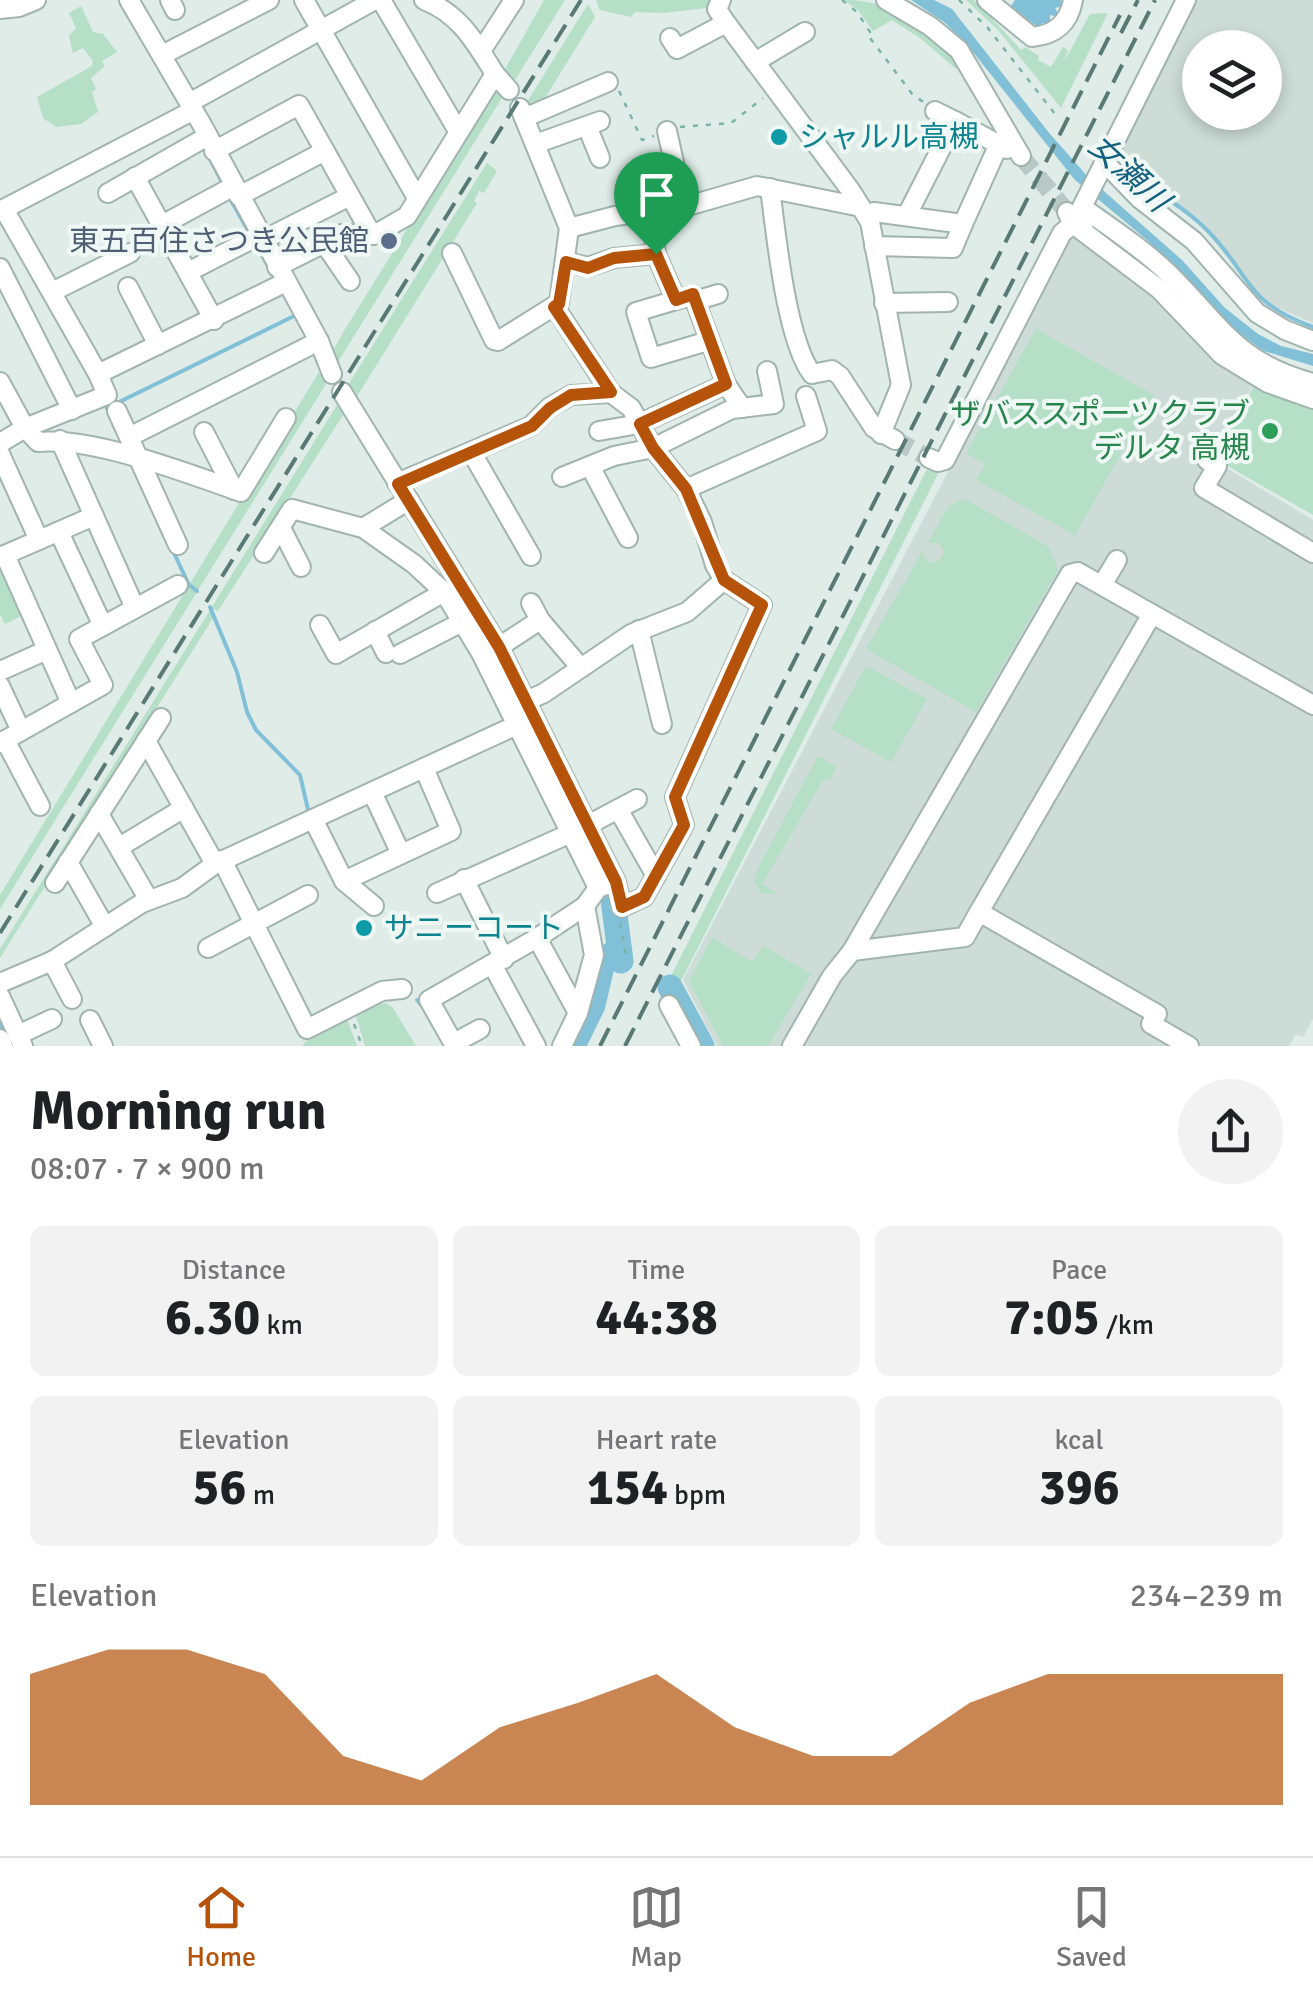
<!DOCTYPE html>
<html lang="en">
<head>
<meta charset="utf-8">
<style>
  :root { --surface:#fff; --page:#f2f2f2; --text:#202124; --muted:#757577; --line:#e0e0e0; --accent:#b45309 }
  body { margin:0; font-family:Signika,"Noto Sans JP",sans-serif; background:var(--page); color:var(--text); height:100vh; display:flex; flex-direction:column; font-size:38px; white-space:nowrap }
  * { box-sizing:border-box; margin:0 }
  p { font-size:32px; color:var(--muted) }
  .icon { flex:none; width:55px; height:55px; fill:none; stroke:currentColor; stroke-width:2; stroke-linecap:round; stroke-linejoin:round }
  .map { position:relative; height:1046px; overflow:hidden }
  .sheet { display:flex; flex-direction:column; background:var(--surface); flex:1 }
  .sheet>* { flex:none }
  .fabs { position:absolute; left:1182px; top:30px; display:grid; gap:20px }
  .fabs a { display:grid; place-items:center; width:100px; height:100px; border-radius:50%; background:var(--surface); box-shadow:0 5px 15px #0003; font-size:50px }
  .pin { position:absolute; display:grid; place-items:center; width:85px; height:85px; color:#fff; margin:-102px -42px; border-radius:50% 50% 50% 0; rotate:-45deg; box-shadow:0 0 10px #0007 }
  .pin .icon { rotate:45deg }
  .round { display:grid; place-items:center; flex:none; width:105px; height:105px; border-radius:52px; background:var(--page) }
  .overview { display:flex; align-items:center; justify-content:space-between; height:170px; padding:0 30px }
  h1 { font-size:55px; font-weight:800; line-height:75px }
  .metrics { display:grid; grid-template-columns:repeat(3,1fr); gap:15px; height:170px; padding:10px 30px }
  .metrics div { display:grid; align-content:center; border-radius:15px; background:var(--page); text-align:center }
  .metrics b { font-size:50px; font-weight:800 }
  .metrics small { font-size:28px; font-weight:400 }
  .metrics p { font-size:28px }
  .chart { height:280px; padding:20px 30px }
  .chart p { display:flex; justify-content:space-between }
  .chart svg { width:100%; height:180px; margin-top:10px; fill:var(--accent); opacity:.7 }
  .tabs { display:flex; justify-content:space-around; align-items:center; height:140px; border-top:2px solid var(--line); background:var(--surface); font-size:28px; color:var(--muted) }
  .tabs a { display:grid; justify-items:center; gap:5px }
  .tabs .selected { color:var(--accent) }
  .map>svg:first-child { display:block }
</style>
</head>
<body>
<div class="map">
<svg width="1313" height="1046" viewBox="0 0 1313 1046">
  <rect width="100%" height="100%" fill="#dfece8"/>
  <!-- built -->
  <g fill="#cddcd7" fill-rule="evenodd">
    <path d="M1196 0H1313V323L1271 305 1249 283 1201 220 1148 185 1119 144 1152 87ZM1200 48H1265V112H1200Z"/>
    <path d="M1081 235 1148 284 1254 384 1210 458 1313 520V1019L1303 1037 1296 1034 1289 1046H717L683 980 1069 240Z"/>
  </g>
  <!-- green -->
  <g fill="#b5dfc6">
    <path d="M544 0H565L515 80 504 71Z"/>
    <path d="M596 0H716L714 7 664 13 635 12 631 17 600 10Z"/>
    <path d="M844 0C897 0 926 31 964 63L956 69 920 38 892 20 873 31 858 10Z"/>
    <path d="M966 0H974L980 6 1021 50 1025 47 1039 56 1038 60 1051 67 1063 47 1068 50 1064 62 1090 14 1108 13 1061 108 998 30Z"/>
    <path d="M588 4 595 17 545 98 548 103 536 109 527 102Z"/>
    <path d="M81 6 93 32 103 34 117 52 102 61 105 66 91 78 96 89 92 92 98 112 81 124 56 127 43 118 37 97 92 66 93 61 83 48 73 53 69 36 76 28 69 13Z"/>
    <path d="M495 87 505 93 336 365 331 354 344 331Z"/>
    <path d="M487 163 497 171 484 193 479 191 474 201 477 203 356 398 348 385Z"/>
    <path d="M1036 329 1154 395 1075 535 976 480 985 464 966 453Z"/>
    <path d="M319 372 326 384 0 909V895Z"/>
    <path d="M1256 383 1313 406V515L1212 457Z"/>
    <path d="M337 405 343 415 218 611 214 609 211 613 213 618 0 958V949Z"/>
    <path d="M929 465 940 470 680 983 670 978Z"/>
    <path d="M965 499 1049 547 1058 570 976 712 866 649 922 552 928 562 939 561 944 552 939 543H928C937 527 945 502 965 499Z"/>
    <path d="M0 567 23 615 5 624 0 614Z"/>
    <path d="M866 666 927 699 891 762 831 729Z"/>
    <path d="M818 756 836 766 831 779 823 780 762 884 777 894 761 893 754 882 758 868Z"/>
    <path d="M712 937 752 962 764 946 811 974 768 1046H723L689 981Z"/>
    <path d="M386 1003 393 1008 416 1046H365L356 1016 357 1010Z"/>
    <path d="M342 1016 347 1019 357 1046H302L319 1027Z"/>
  </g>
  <!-- water -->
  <g fill="#81c0d7">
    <path d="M911 0H934L952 9 1050 134 1089 178 1182 260 1225 308 1258 334 1281 346 1313 354V366L1264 351 1232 329 1147 240 1075 180 965 42 944 22Z"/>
    <path d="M1015 0H1061L1064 6 1055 8 1058 13 1055 16 1050 15V24L1043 23 1039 28 1011 6Z"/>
  </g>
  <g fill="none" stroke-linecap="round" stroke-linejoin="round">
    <!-- stream -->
    <g stroke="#81c0d7" stroke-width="4">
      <path d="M1119 151C1144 193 1176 198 1206 229 1252 275 1242 301 1313 327"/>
      <path d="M209 157 223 184"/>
      <path d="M229 197 249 232"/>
      <path d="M256 245 276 280"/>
      <path d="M109 413 107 408 296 315"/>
      <path d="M173 551 189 585 197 591"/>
      <path d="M210 607 237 672 247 712 256 730 300 775 309 814"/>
      <path d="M417 1000 427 1012"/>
    </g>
    <!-- river -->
    <g stroke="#81c0d7" stroke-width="25">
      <path d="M607 878 612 892 621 961"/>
      <path d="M670 987 702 1046"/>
      <path d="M0 1018 14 1046"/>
      <path d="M573 1046 593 1005 603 962 618 949"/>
    </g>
    <!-- minor-tunnel -->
    <g stroke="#b8c9c5" stroke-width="18" stroke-dasharray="18 9" stroke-linecap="butt">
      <path d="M1021 156 1067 212"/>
      <path d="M895 440 929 458"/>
    </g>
    <!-- minor casing -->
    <g stroke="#a1b4b0" stroke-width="22">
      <g id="minor">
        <path d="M129 0 201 123 319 341 332 374"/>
        <path d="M170 0 175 10"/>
        <path d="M304 0 417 198"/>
        <path d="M381 0 458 131"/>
        <path d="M424 0C460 14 475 42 495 74"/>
        <path d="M721 0 717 9 724 20 851 191 870 222 901 385 881 434"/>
        <path d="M886 0 930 26 959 50 1021 156"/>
        <path d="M987 0 1032 37C1055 35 1069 23 1073 0"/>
        <path d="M1186 0 1082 207C1111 228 1142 248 1168 273 1221 325 1235 362 1313 383"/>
        <path d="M0 9 19 7 36 0"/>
        <path d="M670 38 677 49 726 23"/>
        <path d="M481 51 514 0"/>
        <path d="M162 55 269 0"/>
        <path d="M755 62 805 32"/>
        <path d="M189 103 375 0"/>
        <path d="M935 111 955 121"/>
        <path d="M524 118 608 82"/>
        <path d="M587 126 600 158"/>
        <path d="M667 131 684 207"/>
        <path d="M535 144 600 121"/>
        <path d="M214 151 299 105 372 235"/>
        <path d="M1110 168 1140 199 1194 241 1257 313 1285 330 1313 341"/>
        <path d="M135 177 214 320"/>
        <path d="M770 188C776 234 786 339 812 374L832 370 840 376 874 428 895 440"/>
        <path d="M108 193 208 136"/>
        <path d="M239 196 325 151"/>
        <path d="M4 209 98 374 286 282"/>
        <path d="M0 211 192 111"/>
        <path d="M651 211 656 254 676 300"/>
        <path d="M1067 212 1073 224 1159 289 1222 355 1268 383 1313 399"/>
        <path d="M866 215 874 212 963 224 999 144"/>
        <path d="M907 215 955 121 1007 149"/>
        <path d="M162 225 234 186"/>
        <path d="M569 228 615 216 684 207 757 186 861 207"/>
        <path d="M263 240 350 196"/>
        <path d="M324 243 350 281"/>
        <path d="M874 246 953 248 963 224"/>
        <path d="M452 253 494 340 498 341 559 303 569 228 520 108"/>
        <path d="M567 262 588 267 614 258 656 254"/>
        <path d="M277 267 342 234 374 235 407 216 495 74 509 90"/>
        <path d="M0 268 72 410"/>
        <path d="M188 272 260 235"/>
        <path d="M128 287 158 345"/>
        <path d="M54 291 130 253"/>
        <path d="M695 301 718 294"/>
        <path d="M884 303 948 302"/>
        <path d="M708 341 651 358 636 312 693 295 726 384 742 408"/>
        <path d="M0 382 25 428 38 442C94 437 186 473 241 492L286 418"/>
        <path d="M342 392 499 647 616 882 622 907 644 897 684 825 675 797 762 605 724 580"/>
        <path d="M117 411 178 545"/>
        <path d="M599 431 639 424 726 384"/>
        <path d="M204 432 234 490"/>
        <path d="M129 437 319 341"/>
        <path d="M60 440 135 608"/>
        <path d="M0 443 25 428 107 395 98 374"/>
        <path d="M472 453 531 556"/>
        <path d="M0 454 39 540"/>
        <path d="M929 458 938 462 945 460 1062 233 1073 224 1084 223"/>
        <path d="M1207 460 1217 466 1204 488 1313 553"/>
        <path d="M590 466 628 538"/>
        <path d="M562 477 614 456 653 448 732 409 774 404 767 371"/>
        <path d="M397 483 531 426 550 407 571 395 611 393"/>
        <path d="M686 489 817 431 806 396"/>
        <path d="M281 528 301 567"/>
        <path d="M363 528 409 500"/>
        <path d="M59 532 103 626"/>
        <path d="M264 553 292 509 363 528 414 564 444 592 481 653 598 888"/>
        <path d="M5 555 71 703"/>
        <path d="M0 557 94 516"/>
        <path d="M1102 585 1117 560"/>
        <path d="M531 603 540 620 581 668"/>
        <path d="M320 625 336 654 444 592"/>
        <path d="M639 630 662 724"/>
        <path d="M375 631 386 653"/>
        <path d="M499 647 540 620"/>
        <path d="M400 654 464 621"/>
        <path d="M0 671 47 650"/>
        <path d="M0 686 21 731"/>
        <path d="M509 709 544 693 631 634 687 612 724 580 715 565 702 522 686 489 653 448 631 408 611 393 555 307"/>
        <path d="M5 740 40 806"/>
        <path d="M146 741 215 864"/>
        <path d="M0 743 103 685 79 639 178 585"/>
        <path d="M372 792 401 854"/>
        <path d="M618 809 656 876"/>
        <path d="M99 814 149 900"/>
        <path d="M313 819 344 881 374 906"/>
        <path d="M588 825 637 799"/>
        <path d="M121 846 184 808"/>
        <path d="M222 860 307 1029 382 991 402 989"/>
        <path d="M68 862 105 927"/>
        <path d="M464 879 504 959"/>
        <path d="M344 881 451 831 424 768"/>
        <path d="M55 883 161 718"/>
        <path d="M437 893 571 833"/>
        <path d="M979 912 1152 614"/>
        <path d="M537 938 578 1013"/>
        <path d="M208 948 308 895"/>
        <path d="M852 951 965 937 979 912 1157 1014 1151 1024 1189 1046"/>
        <path d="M52 961 72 999"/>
        <path d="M493 966 536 1046"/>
        <path d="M0 983 52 961 142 903 182 888 215 864 517 725"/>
        <path d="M0 996 23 1046"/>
        <path d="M669 1005 691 1046"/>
        <path d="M90 1020 103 1046"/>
        <path d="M18 1035 52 1019"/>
        <path d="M0 1039 3 1046"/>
        <path d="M454 1043 480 1029"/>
        <path d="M455 1046 429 1000 537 938 585 906 598 888 609 884"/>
        <path d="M562 1046 578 1013 594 955 585 906"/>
        <path d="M792 1046 832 976 852 951 1070 574 1078 572 1313 705"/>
      </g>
    </g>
    <!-- path -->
    <g stroke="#7cb3a8" stroke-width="2.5" stroke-dasharray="5 8" stroke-linecap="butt">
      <path d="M842 0 857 12 870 32 867 34 913 95 925 103"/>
      <path d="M959 0 987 27 1055 114"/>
      <path d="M619 91 642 140 654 136"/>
      <path d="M680 127 731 123 763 98"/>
      <path d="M620 923 627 961"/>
      <path d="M354 1024 362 1046"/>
    </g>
    <!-- minor -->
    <use href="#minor" stroke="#fff" stroke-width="18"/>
    <!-- rail -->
    <g stroke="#587974" stroke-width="4" stroke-dasharray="20 10" stroke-linecap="butt">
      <path d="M1121 33 1138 0"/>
      <path d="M0 933 581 0"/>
      <path d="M600 1046 1120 15"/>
      <path d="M625 1046 1155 0"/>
    </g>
  </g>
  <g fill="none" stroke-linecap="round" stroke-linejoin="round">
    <!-- route casing -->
    <g stroke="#fff" stroke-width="20">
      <path id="route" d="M656 254 676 300 693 294 726 384 640 424 653 448 686 489 724 580 762 605 675 797 684 825 644 897 622 907 616 882 499 647 398 484 532 426 550 408 571 395 611 392 554 307 559 304 566 262 588 268 614 258Z"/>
    </g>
    <!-- route -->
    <use href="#route" stroke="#b45309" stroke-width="12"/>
  </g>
  <!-- markers -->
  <g fill="#0f9aa8" stroke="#f0f8f5" stroke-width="4">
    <circle cx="779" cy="137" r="10"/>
    <circle cx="364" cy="928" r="10"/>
  </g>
  <circle fill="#5c6f8a" stroke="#f0f8f5" stroke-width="4" cx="389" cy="241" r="10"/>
  <circle fill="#2e9e5b" stroke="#f0f8f5" stroke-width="4" cx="1270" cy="431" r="10"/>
  <g text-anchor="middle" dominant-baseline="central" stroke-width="8" stroke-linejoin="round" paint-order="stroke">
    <!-- culture labels -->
    <g font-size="30" fill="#0d838f" stroke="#f0f8f5" text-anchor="start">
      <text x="799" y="137">シャルル高槻</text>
      <text x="384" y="928">サニーコート</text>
    </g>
    <!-- service labels -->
    <g font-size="30" fill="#4e5e75" stroke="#f0f8f5" text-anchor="end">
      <text x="369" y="241">東五百住さつき公民館</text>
    </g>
    <!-- leisure labels -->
    <g font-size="30" fill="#27864d" stroke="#f0f8f5" text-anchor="end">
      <text x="1250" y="414">ザバススポーツクラブ<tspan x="1250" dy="34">デルタ 高槻</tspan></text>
    </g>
    <!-- water labels -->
    <g font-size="32" font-style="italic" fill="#13607f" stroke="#f0f8f5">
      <text transform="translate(1129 173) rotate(43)">女瀬川</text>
    </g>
  </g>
</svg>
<div class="fabs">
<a><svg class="icon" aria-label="layers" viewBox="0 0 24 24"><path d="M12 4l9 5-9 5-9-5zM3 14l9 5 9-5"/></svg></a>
</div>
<div class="pin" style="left:656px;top:254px;background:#1e9e55"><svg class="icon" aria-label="arrive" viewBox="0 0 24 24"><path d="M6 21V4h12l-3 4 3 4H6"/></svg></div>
</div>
<section class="sheet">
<div class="overview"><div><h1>Morning run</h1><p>08:07 · 7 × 900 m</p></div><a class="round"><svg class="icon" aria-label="share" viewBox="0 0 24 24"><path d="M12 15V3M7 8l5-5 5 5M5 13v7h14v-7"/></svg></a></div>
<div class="metrics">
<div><p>Distance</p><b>6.30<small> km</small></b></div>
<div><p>Time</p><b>44:38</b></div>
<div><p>Pace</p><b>7:05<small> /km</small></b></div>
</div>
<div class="metrics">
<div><p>Elevation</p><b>56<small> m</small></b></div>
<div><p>Heart rate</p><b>154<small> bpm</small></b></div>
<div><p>kcal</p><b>396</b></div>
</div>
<div class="chart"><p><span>Elevation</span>234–239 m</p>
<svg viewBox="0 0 160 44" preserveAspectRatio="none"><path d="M0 44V12L10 6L20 6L30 12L40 32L50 38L60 25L70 19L80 12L90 25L100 32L110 32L120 19L130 12L140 12L150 12L160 12V44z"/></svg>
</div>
</section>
<nav class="tabs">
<a class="selected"><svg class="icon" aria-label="home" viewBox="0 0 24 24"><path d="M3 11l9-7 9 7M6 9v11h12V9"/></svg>Home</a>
<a><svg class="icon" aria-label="map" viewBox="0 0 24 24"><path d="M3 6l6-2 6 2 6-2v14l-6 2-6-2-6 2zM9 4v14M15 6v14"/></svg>Map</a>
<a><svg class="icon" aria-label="saved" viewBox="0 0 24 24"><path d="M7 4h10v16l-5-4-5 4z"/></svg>Saved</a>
</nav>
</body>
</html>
